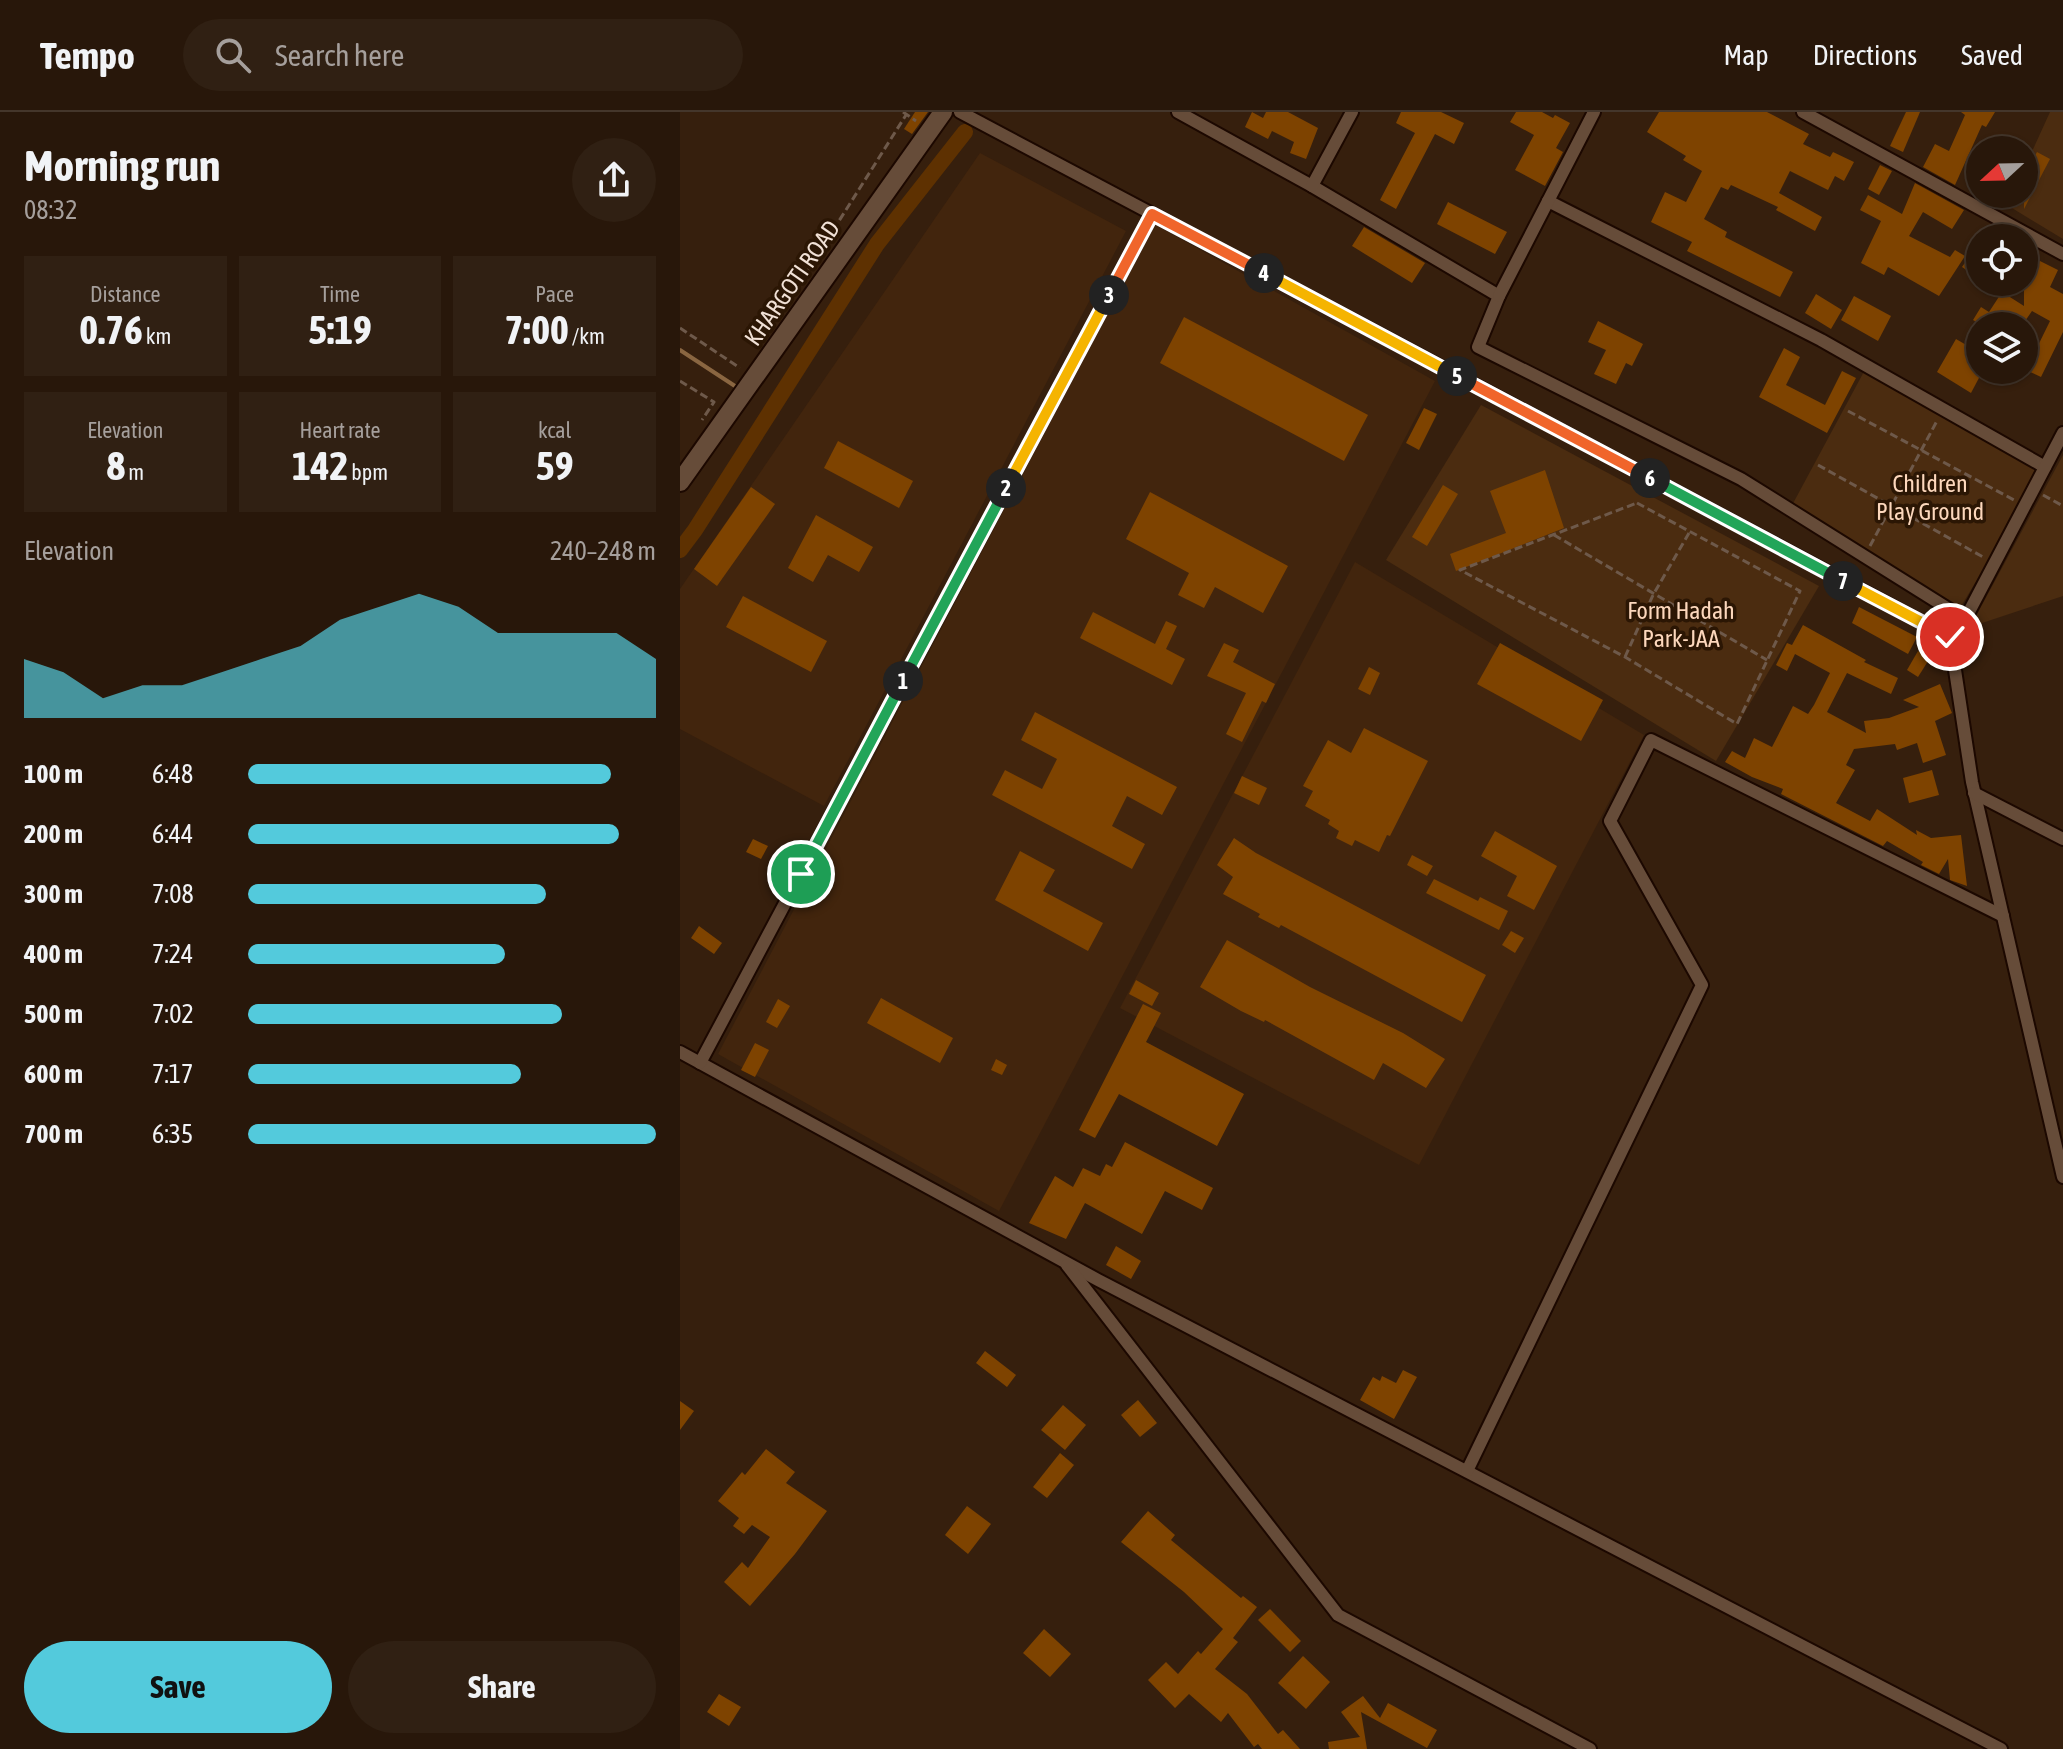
<!DOCTYPE html>
<html lang="en">
<head>
<meta charset="utf-8">
<style>
  :root { --surface:#28170a; --page:#302013; --text:#f1f3f6; --muted:#a59f9c; --line:#44362b; --accent:#53cadc }
  body { margin:0; font-family:"Asap Condensed",sans-serif; background:var(--page); color:var(--text); height:100vh; display:flex; flex-direction:column; font-size:30px; white-space:nowrap }
  * { box-sizing:border-box; margin:0 }
  p { font-size:26px; color:var(--muted) }
  .icon { flex:none; width:44px; height:44px; fill:none; stroke:currentColor; stroke-width:2; stroke-linecap:round; stroke-linejoin:round }
  .map { position:relative; flex:1; overflow:hidden }
  .panel { display:flex; flex-direction:column; background:var(--surface); width:680px }
  .panel>* { flex:none }
  .needle { width:52px; rotate:248deg }
  .buttons { position:absolute; left:1286px; top:24px; display:grid; gap:16px }
  .buttons a { display:grid; place-items:center; width:72px; height:72px; border-radius:50%; background:var(--surface); box-shadow:0 2px 6px #0004,0 0 0 2px var(--line); font-size:40px }
  .pin { position:absolute; display:grid; place-items:center; width:68px; height:68px; color:#fff; margin:-34px; border:4px solid #fff; border-radius:50%; box-shadow:0 2px 8px #0007 }
  .km { position:absolute; width:40px; height:40px; margin:-20px; border-radius:50%; background:#222; color:#fff; font-size:22px; line-height:40px; text-align:center }
  .round { display:grid; place-items:center; flex:none; width:84px; height:84px; border-radius:42px; background:var(--page) }
  .head { display:flex; align-items:center; justify-content:space-between; height:136px; padding:0 24px }
  h1 { font-size:44px; font-weight:700; line-height:60px }
  .stats { display:grid; grid-template-columns:repeat(3,1fr); gap:12px; height:136px; padding:8px 24px }
  .stats div { display:grid; align-content:center; border-radius:0px; background:var(--page); text-align:center }
  .stats b { font-size:40px; font-weight:700 }
  .stats small { font-size:22px; font-weight:400 }
  .stats p { font-size:22px }
  .chart { height:224px; padding:16px 24px }
  .chart p { display:flex; justify-content:space-between }
  .chart svg { width:100%; height:144px; margin-top:8px; fill:var(--accent); opacity:.7 }
  .cta { display:flex; gap:16px; margin-top:auto; padding:16px 24px }
  .cta a { flex:1; height:92px; border-radius:48px; background:var(--accent); color:#111; font-size:32px; font-weight:700; line-height:92px; text-align:center }
  .cta a+a { background:var(--page); color:var(--text) }
  ul { padding:0 24px; list-style:none; font-size:26px }
  li { display:grid; grid-template-columns:128px 96px 1fr; align-items:center; height:60px }
  li i { height:20px; border-radius:10px; background:var(--accent) }
  header { display:flex; align-items:center; gap:48px; box-sizing:border-box; height:112px; padding:0 40px; background:var(--surface); border-bottom:2px solid var(--line) }
  header strong { font-size:38px }
  nav { display:flex; gap:44px; margin-inline-start:auto; font-size:28px }
  .search { width:560px; height:72px; background:var(--page); display:flex; align-items:center; gap:20px; box-sizing:border-box; padding:0 28px; border-radius:44px; color:var(--muted); font-size:30px }
  main { display:flex; flex:1; min-height:0 }
  .map>svg:first-child { display:block }
</style>
</head>
<body>
<header>
<strong>Tempo</strong>
<div class="search"><svg class="icon" aria-label="search" viewBox="0 0 24 24"><circle cx="10" cy="10" r="6"/><path d="M15 15l6 6"/></svg>Search here</div>
<nav><a>Map</a><a>Directions</a><a>Saved</a></nav>
</header>
<main>
<section class="panel">
<div class="head"><div><h1>Morning run</h1><p>08:32</p></div><a class="round"><svg class="icon" aria-label="share" viewBox="0 0 24 24"><path d="M12 15V3M7 8l5-5 5 5M5 13v7h14v-7"/></svg></a></div>
<div class="stats">
<div><p>Distance</p><b>0.76<small> km</small></b></div>
<div><p>Time</p><b>5:19</b></div>
<div><p>Pace</p><b>7:00<small> /km</small></b></div>
</div>
<div class="stats">
<div><p>Elevation</p><b>8<small> m</small></b></div>
<div><p>Heart rate</p><b>142<small> bpm</small></b></div>
<div><p>kcal</p><b>59</b></div>
</div>
<div class="chart"><p><span>Elevation</span>240–248 m</p>
<svg viewBox="0 0 160 44" preserveAspectRatio="none"><path d="M0 44V26L10 30L20 38L30 34L40 34L50 30L60 26L70 22L80 14L90 10L100 6L110 10L120 18L130 18L140 18L150 18L160 26V44z"/></svg>
</div>
<ul>
<li><b>100 m</b>6:48<i style="width:89%"></i></li>
<li><b>200 m</b>6:44<i style="width:91%"></i></li>
<li><b>300 m</b>7:08<i style="width:73%"></i></li>
<li><b>400 m</b>7:24<i style="width:63%"></i></li>
<li><b>500 m</b>7:02<i style="width:77%"></i></li>
<li><b>600 m</b>7:17<i style="width:67%"></i></li>
<li><b>700 m</b>6:35<i style="width:100%"></i></li>
</ul>
<div class="cta"><a>Save</a><a>Share</a></div>
</section>
<div class="map">
<svg width="1383" height="1637" viewBox="0 0 1383 1637">
  <rect width="100%" height="100%" fill="#361f0d"/>
  <!-- built -->
  <g fill="#42250d">
    <path d="M300 41 446 119 144 694 0 617V477Z"/>
    <path d="M474 112 755 269 319 1099 38 942Z"/>
    <path d="M675 450 964 623 739 1053 440 896Z"/>
  </g>
  <!-- green -->
  <g fill="#4b2c10">
    <path d="M1370 0H1383V127L1327 93 1332 82H1344V57Z"/>
    <path d="M1187 254 1365 355 1280 496 1110 397Z"/>
    <path d="M801 293 1139 474 1036 649 706 448Z"/>
    <path d="M1383 343V484L1290 515Z"/>
  </g>
  <g fill="none" stroke-linecap="round" stroke-linejoin="round">
    <!-- stream -->
    <path stroke="#8a6641" stroke-width="4" d="M0 238 61 278"/>
    <!-- canal -->
    <path stroke="#5e3101" stroke-width="16" d="M0 438 15 418 197 132 285 20"/>
  </g>
  <!-- building -->
  <g fill="#7e4300">
    <path d="M235 0H248L232 22 224 17Z"/>
    <path d="M572 0 583 6 586 0H608L638 16 626 47 610 41 614 30 592 19 588 27 565 15Z"/>
    <path d="M721 0H761L784 11 774 32 755 22 716 97 700 88 735 21 716 11Z"/>
    <path d="M836 0H862L873 6 875 3 890 11 876 36 883 40 865 74 835 58 854 23 830 10Z"/>
    <path d="M979 0H1087L1129 22 1123 32 1150 45 1153 40 1174 50 1164 69 1155 64 1148 78 1110 59 1099 81 1142 105 1135 119 1096 98 1098 95 1051 73 1048 78 1041 75 1024 107 1047 120 1045 125 1113 160 1100 185 1007 139 1012 130 971 110 985 80 1006 90 1022 59 1003 48 1006 44 967 20Z"/>
    <path d="M1226 0H1240L1223 40 1210 34Z"/>
    <path d="M1281 0H1315L1306 15 1302 13 1275 73 1243 55 1255 32 1269 39 1285 3Z"/>
    <path d="M1357 40 1370 47 1344 97V64Z"/>
    <path d="M1200 53 1212 59 1199 83 1188 77Z"/>
    <path d="M1235 71 1284 98 1272 117 1243 100 1229 124 1270 145 1275 138 1285 144 1259 184 1208 155 1204 163 1181 151 1201 109 1180 98 1188 83 1222 102Z"/>
    <path d="M768 90 827 120 815 142 757 112Z"/>
    <path d="M684 115 745 151 732 171 672 134Z"/>
    <path d="M1344 141 1378 158 1370 175 1383 182V220L1361 265 1346 258 1370 209 1352 199 1343 212 1331 204 1326 214H1303L1293 208 1301 195 1309 200 1322 180 1344 194Z"/>
    <path d="M1291 142 1300 148V167L1282 155Z"/>
    <path d="M1136 182 1162 198 1151 217 1125 201Z"/>
    <path d="M1174 184 1211 204 1198 229 1161 208Z"/>
    <path d="M504 205 688 303 664 349 480 251Z"/>
    <path d="M918 209 963 232 952 254 946 251 936 272 914 262 926 238 908 230Z"/>
    <path d="M1276 227 1300 241V264L1291 281 1257 260Z"/>
    <path d="M1104 236 1120 245 1106 273 1145 293 1162 259 1176 266 1147 321 1079 285Z"/>
    <path d="M744 296 757 302 739 338 726 331Z"/>
    <path d="M158 329 233 369 219 396 144 356Z"/>
    <path d="M865 358 884 416 776 459 770 442 826 421 810 379Z"/>
    <path d="M763 373 778 382 747 434 732 425Z"/>
    <path d="M71 375 95 392 37 474 14 457Z"/>
    <path d="M470 380 608 454 583 501 535 475 524 496 498 483 509 461 446 427Z"/>
    <path d="M136 403 193 435 179 460 148 443 133 470 108 456Z"/>
    <path d="M63 484 147 529 131 560 46 515Z"/>
    <path d="M1179 495 1237 525 1228 542 1172 511Z"/>
    <path d="M413 500 475 532 486 509 497 514 486 537 505 547 492 573 400 526Z"/>
    <path d="M1123 513 1186 548 1184 550 1218 566 1211 582 1167 561 1147 600 1186 621 1184 609 1209 606 1239 595 1223 588 1260 572 1272 601 1255 609 1266 643 1243 651 1237 631 1217 638 1215 632 1174 637 1166 653 1175 658 1156 691 1190 709 1197 697 1237 723 1236 718 1251 726 1281 723 1287 774 1270 768 1268 747 1259 762 1241 753 1243 750 1207 729 1203 734 1101 682 1103 677 1072 665 1045 650 1052 639 1065 646 1074 626 1092 635 1113 594 1128 602 1134 593 1150 561 1115 542 1107 559 1096 553 1107 531 1112 533Z"/>
    <path d="M544 531 559 538 553 550 595 572 586 591 582 589 562 630 546 622 566 581 527 564Z"/>
    <path d="M820 531 923 588 901 629 797 572Z"/>
    <path d="M1238 539 1250 546 1238 565 1227 558Z"/>
    <path d="M689 555 700 561 690 583 678 577Z"/>
    <path d="M355 600 497 675 482 703 447 684 432 714 465 732 452 757 312 683 325 658 362 677 377 647 341 628Z"/>
    <path d="M684 616 748 649 710 724 707 723 699 740 675 728 672 734 656 726 659 719 648 712 650 708 625 694 633 679 623 674 648 628 671 641Z"/>
    <path d="M1252 658 1259 683 1229 691 1223 666Z"/>
    <path d="M562 664 587 676 579 693 554 681Z"/>
    <path d="M815 719 877 754 854 798 827 784 837 764 801 744Z"/>
    <path d="M554 726 576 741 806 863 782 910 601 813 599 816 578 805 580 802 543 782 553 765 537 753Z"/>
    <path d="M73 727 88 734 81 747 66 740Z"/>
    <path d="M340 739 375 758 363 779 423 811 408 839 315 788Z"/>
    <path d="M732 743 753 754 747 764 727 753Z"/>
    <path d="M754 767 798 789 800 785 828 799 819 818 746 781Z"/>
    <path d="M19 814 42 831 34 842 11 826Z"/>
    <path d="M831 819 844 826 835 841 822 833Z"/>
    <path d="M547 828 630 875 723 921 765 947 746 976 703 951 694 968 585 908 584 910 561 899 520 875Z"/>
    <path d="M456 868 479 881 472 894 449 882Z"/>
    <path d="M201 886 273 926 260 951 187 911Z"/>
    <path d="M98 887 110 894 97 916 86 910Z"/>
    <path d="M463 892 481 901 466 930 564 982 537 1034 439 982 415 1026 399 1018Z"/>
    <path d="M75 931 89 938 75 965 61 958Z"/>
    <path d="M316 947 327 953 322 963 311 958Z"/>
    <path d="M445 1030 533 1076 522 1098 485 1079 462 1122 405 1091 386 1127 349 1111 375 1064 393 1075 403 1056 420 1064 426 1052 432 1055Z"/>
    <path d="M436 1134 461 1149 451 1167 426 1153Z"/>
    <path d="M305 1239 336 1263 327 1275 296 1251Z"/>
    <path d="M723 1258 737 1265 714 1307 680 1288 693 1265 700 1269 702 1264 716 1271Z"/>
    <path d="M458 1288 477 1311 460 1325 441 1303Z"/>
    <path d="M0 1289 14 1299 0 1318Z"/>
    <path d="M383 1293 406 1313 385 1338 361 1318Z"/>
    <path d="M86 1337 115 1360 106 1371 147 1399 115 1442 70 1494 44 1470 62 1450 68 1456 90 1425 72 1413 64 1422 53 1414 59 1406 38 1389 62 1360 65 1363Z"/>
    <path d="M380 1341 394 1353 367 1386 353 1375Z"/>
    <path d="M287 1394 311 1412 288 1442 265 1423Z"/>
    <path d="M468 1399 495 1423 491 1428 561 1486 563 1484 577 1495 553 1526 558 1530 535 1557 567 1582 598 1622 603 1618 620 1637H582L578 1632 574 1635 548 1601 541 1610 509 1582 495 1596 468 1568 486 1550 498 1562 518 1539 521 1542 543 1517 504 1480 441 1430Z"/>
    <path d="M590 1497 621 1529 610 1540 578 1508Z"/>
    <path d="M364 1517 391 1542 370 1565 343 1541Z"/>
    <path d="M623 1544 650 1570 626 1597 598 1571Z"/>
    <path d="M39 1582 61 1595 49 1614 27 1600Z"/>
    <path d="M683 1584 700 1606 708 1591 757 1618 747 1636 681 1600 687 1637H649L648 1630 680 1625 661 1600Z"/>
  </g>
  <g fill="none" stroke-linecap="round" stroke-linejoin="round">
    <!-- street casing -->
    <g stroke="#1c0800" stroke-width="16">
      <g id="street">
        <path d="M280 0 1270 525 1292 670 1383 1065"/>
        <path d="M498 0 632 74 819 184 798 235 1061 367 1283 506"/>
        <path d="M1123 0 1383 142"/>
        <path d="M632 74 672 0"/>
        <path d="M868 89 1141 228 1365 355"/>
        <path d="M819 184 914 0"/>
        <path d="M1270 525 1280 517 1383 321"/>
        <path d="M1294 681 1383 727"/>
        <path d="M0 940 418 1168 1321 1637"/>
        <path d="M20 951 472 102"/>
        <path d="M387 1153 658 1503 910 1637"/>
        <path d="M787 1359 1022 873 930 709 971 628 1323 804"/>
      </g>
    </g>
    <!-- secondary casing -->
    <g stroke="#1c0800" stroke-width="22">
      <path id="secondary" d="M0 370 263 0"/>
    </g>
    <!-- path -->
    <g stroke="#6e594a" stroke-width="3" stroke-dasharray="8 4" stroke-linecap="butt">
      <path d="M223 0 236 9"/>
      <path d="M121 169 226 3"/>
      <path d="M0 216 60 256"/>
      <path d="M0 269 34 290 22 308"/>
      <path d="M1168 299 1334 388"/>
      <path d="M1138 353 1303 445"/>
      <path d="M1363 383 1383 394"/>
      <path d="M957 391 1120 479 1057 612 945 545 780 458Z"/>
      <path d="M874 423 1087 548"/>
      <path d="M1190 434 1258 307"/>
      <path d="M945 545 973 483 1009 421"/>
    </g>
    <!-- street -->
    <use href="#street" stroke="#664c39" stroke-width="12"/>
    <!-- secondary -->
    <use href="#secondary" stroke="#664c39" stroke-width="18"/>
  </g>
  <g fill="none" stroke-linecap="round" stroke-linejoin="round">
    <!-- split-1 casing -->
    <g stroke="#fff" stroke-width="16">
      <path id="split-1" d="M121 762 223 569"/>
    </g>
    <!-- split-2 casing -->
    <g stroke="#fff" stroke-width="16">
      <path id="split-2" d="M223 569 326 376"/>
    </g>
    <!-- split-3 casing -->
    <g stroke="#fff" stroke-width="16">
      <path id="split-3" d="M326 376 429 183"/>
    </g>
    <!-- split-4 casing -->
    <g stroke="#fff" stroke-width="16">
      <path id="split-4" d="M429 183 472 102 584 161"/>
    </g>
    <!-- split-5 casing -->
    <g stroke="#fff" stroke-width="16">
      <path id="split-5" d="M584 161 777 264"/>
    </g>
    <!-- split-6 casing -->
    <g stroke="#fff" stroke-width="16">
      <path id="split-6" d="M777 264 970 366"/>
    </g>
    <!-- split-7 casing -->
    <g stroke="#fff" stroke-width="16">
      <path id="split-7" d="M970 366 1163 469"/>
    </g>
    <!-- split-8 casing -->
    <g stroke="#fff" stroke-width="16">
      <path id="split-8" d="M1163 469 1270 525"/>
    </g>
    <!-- split-1 -->
    <use href="#split-1" stroke="#22a559" stroke-width="10"/>
    <!-- split-2 -->
    <use href="#split-2" stroke="#22a559" stroke-width="10"/>
    <!-- split-3 -->
    <use href="#split-3" stroke="#f5b400" stroke-width="10"/>
    <!-- split-4 -->
    <use href="#split-4" stroke="#f0652b" stroke-width="10"/>
    <!-- split-5 -->
    <use href="#split-5" stroke="#f5b400" stroke-width="10"/>
    <!-- split-6 -->
    <use href="#split-6" stroke="#f0652b" stroke-width="10"/>
    <!-- split-7 -->
    <use href="#split-7" stroke="#22a559" stroke-width="10"/>
    <!-- split-8 -->
    <use href="#split-8" stroke="#f5b400" stroke-width="10"/>
  </g>
  <g text-anchor="middle" dominant-baseline="central" stroke-width="7" stroke-linejoin="round" paint-order="stroke">
    <!-- street labels -->
    <g font-size="24" fill="#f1e1d6" stroke="#2b1604">
      <text transform="translate(112 171) rotate(-55)">KHARGOTI ROAD</text>
    </g>
    <!-- park labels -->
    <g font-size="24" fill="#fcd7bc" stroke="#2b1604">
      <text x="1250" y="371">Children<tspan x="1250" dy="28">Play Ground</tspan></text>
      <text x="1001" y="498">Form Hadah<tspan x="1001" dy="28">Park-JAA</tspan></text>
    </g>
  </g>
</svg>
<div class="buttons">
<a><svg class="needle" viewBox="-14 -14 28 28"><path d="M0-13l5 13h-10z" fill="#e53935"/><path d="M0 13l5-13h-10z" fill="#a59f9c"/></svg></a>
<a><svg class="icon" aria-label="locate" viewBox="0 0 24 24"><circle cx="12" cy="12" r="6"/><path d="M12 2v4M12 18v4M2 12h4M18 12h4"/></svg></a>
<a><svg class="icon" aria-label="layers" viewBox="0 0 24 24"><path d="M12 4l9 5-9 5-9-5zM3 14l9 5 9-5"/></svg></a>
</div>
<div class="pin" style="left:121px;top:762px;background:#1e9e55"><svg class="icon" aria-label="arrive" viewBox="0 0 24 24"><path d="M6 21V4h12l-3 4 3 4H6"/></svg></div>
<div class="pin" style="left:1270px;top:525px;background:#d93025"><svg class="icon" aria-label="check" viewBox="0 0 24 24"><path d="M5 12l5 5 9-10"/></svg></div>
<b class="km" style="left:223px;top:569px">1</b>
<b class="km" style="left:326px;top:376px">2</b>
<b class="km" style="left:429px;top:183px">3</b>
<b class="km" style="left:584px;top:161px">4</b>
<b class="km" style="left:777px;top:264px">5</b>
<b class="km" style="left:970px;top:366px">6</b>
<b class="km" style="left:1163px;top:469px">7</b>
</div>
</main>
</body>
</html>
